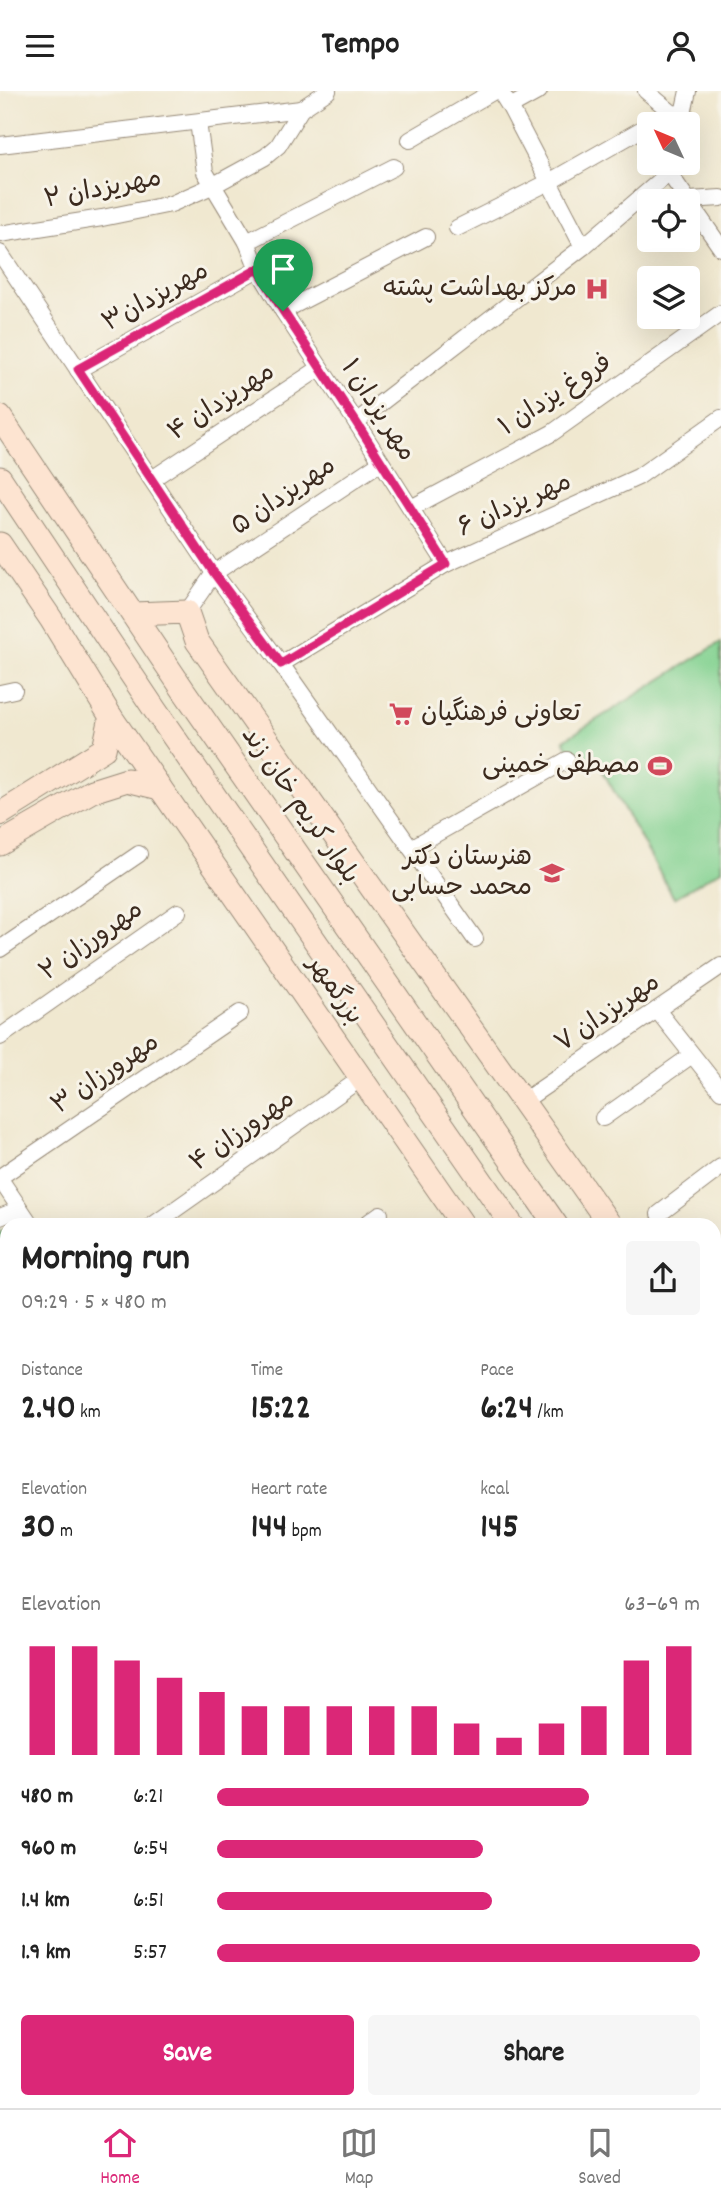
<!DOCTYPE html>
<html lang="en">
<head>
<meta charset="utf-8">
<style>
  :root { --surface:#fff; --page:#f6f6f6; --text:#222; --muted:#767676; --line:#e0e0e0; --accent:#db2777 }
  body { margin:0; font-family:Dekko,"Playpen Sans Arabic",sans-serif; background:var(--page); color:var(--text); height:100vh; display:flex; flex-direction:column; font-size:26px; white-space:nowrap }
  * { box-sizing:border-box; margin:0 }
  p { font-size:23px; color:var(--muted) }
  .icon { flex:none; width:38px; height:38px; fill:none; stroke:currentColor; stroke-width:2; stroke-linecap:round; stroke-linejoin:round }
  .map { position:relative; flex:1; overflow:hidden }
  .sheet { position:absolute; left:0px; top:1127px; width:721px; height:891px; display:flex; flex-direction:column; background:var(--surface); border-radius:21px 21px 0 0; box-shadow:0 7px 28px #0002 }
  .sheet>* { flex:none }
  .needle { width:46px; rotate:314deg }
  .buttons { position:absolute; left:637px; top:21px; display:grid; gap:14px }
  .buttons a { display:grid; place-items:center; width:63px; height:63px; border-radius:7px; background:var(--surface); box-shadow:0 7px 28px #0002; font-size:35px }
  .pin { position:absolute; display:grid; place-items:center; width:60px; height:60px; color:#fff; margin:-72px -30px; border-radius:50% 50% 50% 0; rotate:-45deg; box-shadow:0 0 7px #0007 }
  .pin .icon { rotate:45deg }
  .round { display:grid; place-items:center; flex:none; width:74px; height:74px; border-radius:7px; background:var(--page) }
  .overview { display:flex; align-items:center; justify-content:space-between; height:119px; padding:0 21px }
  h1 { font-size:38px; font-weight:700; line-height:52px }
  .stats { display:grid; grid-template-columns:repeat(3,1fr); gap:10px; height:119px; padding:7px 21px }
  .stats div { display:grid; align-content:center }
  .stats b { font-size:35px; font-weight:700 }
  .stats small { font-size:19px; font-weight:400 }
  .stats p { font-size:19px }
  .chart { height:196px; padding:14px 21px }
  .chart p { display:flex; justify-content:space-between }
  .chart svg { width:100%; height:126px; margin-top:7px; stroke:var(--accent); stroke-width:6 }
  .button { display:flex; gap:14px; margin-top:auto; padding:14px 21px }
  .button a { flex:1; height:80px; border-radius:7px; background:var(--accent); color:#fff; font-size:28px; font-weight:700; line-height:80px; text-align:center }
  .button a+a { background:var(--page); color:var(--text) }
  ul { padding:0 21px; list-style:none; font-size:23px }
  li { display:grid; grid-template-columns:112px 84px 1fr; align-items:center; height:52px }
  li i { height:18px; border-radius:9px; background:var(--accent) }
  header { display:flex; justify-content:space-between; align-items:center; height:91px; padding:0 21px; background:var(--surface); font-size:32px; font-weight:700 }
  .tab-bar { display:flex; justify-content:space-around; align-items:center; height:98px; border-top:2px solid var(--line); background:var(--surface); font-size:19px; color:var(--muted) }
  .tab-bar a { display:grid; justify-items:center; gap:4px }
  .tab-bar .active { color:var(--accent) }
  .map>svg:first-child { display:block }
</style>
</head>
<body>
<header><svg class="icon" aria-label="menu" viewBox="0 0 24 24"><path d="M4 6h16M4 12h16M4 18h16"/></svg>Tempo<svg class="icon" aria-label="person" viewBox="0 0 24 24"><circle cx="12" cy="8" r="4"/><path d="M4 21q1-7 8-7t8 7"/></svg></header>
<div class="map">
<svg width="721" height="2017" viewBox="0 0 721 2017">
  <rect width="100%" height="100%" fill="#f7f3e8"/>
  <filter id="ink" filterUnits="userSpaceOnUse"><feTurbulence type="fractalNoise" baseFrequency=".0143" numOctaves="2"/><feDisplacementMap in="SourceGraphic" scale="14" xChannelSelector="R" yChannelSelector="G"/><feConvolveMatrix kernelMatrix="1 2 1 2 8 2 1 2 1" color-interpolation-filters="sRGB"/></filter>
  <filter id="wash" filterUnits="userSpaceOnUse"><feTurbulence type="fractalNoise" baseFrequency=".00686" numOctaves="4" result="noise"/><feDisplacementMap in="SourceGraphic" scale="28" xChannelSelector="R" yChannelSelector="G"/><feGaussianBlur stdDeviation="1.57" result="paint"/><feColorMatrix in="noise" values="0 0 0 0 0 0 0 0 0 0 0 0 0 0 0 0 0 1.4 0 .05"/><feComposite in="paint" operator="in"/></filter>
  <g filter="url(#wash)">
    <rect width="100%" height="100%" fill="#f0e8d0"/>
    <!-- green -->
    <g fill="#83d291" stroke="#5f7e58" stroke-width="2">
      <path d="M721 551V779L674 807 597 670 579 679 564 649Z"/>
      <path d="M7 1138V1893L0 1898V1141Z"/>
      <path d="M714 1378 721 1384V1438L714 1442Z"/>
      <path d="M721 1502V1628L714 1620V1512Z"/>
      <path d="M714 1693 721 1697V1730L714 1731Z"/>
      <path d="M715 1757 721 1759V1960L714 1986Z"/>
      <path d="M612 2011H707L706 2017H610Z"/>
    </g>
  </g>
  <g filter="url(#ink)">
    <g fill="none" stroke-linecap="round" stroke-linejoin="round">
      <!-- street casing -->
      <g stroke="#968977" stroke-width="18">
        <g id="street">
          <path d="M500 0 510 16 539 0"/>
          <path d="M646 0 672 22 684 23"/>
          <path d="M510 16 583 156"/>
          <path d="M198 31 205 81 247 151 258 178 283 220 356 331 446 473"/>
          <path d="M681 32 688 0"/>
          <path d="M410 49 494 0"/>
          <path d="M0 54 301 18"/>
          <path d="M671 74 669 82 721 157"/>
          <path d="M688 109 721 107"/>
          <path d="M457 137 549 91 649 34"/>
          <path d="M0 143 102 127 171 113 212 95 265 66 278 55 301 18 328 0"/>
          <path d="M247 151 394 76"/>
          <path d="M0 162 214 482 281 573 446 473 638 386 721 327"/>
          <path d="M283 220 426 146"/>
          <path d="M78 279 258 178"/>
          <path d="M356 331 583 156 669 82"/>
          <path d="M152 388 320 277"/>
          <path d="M411 417 552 342 721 222"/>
          <path d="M187 521 214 482 381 371"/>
          <path d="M281 573 475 848"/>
          <path d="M0 602 14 599"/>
          <path d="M411 757 567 669"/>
          <path d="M0 858 139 763"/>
          <path d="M657 919 721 1000"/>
          <path d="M0 946 178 821"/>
          <path d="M522 1011 721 875"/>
          <path d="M603 1027 692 964"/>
          <path d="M0 1086 240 922"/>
          <path d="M0 1088 31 1134"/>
          <path d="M659 1123 721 1076"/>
          <path d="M0 1126 20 1118"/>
          <path d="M153 1134 360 988"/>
          <path d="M365 1134 380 1123"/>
          <path d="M0 1952 7 1949"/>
          <path d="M224 2011 226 2017"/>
          <path d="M152 2017 165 2011"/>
        </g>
      </g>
      <!-- secondary casing -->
      <g stroke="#968977" stroke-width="25">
        <g id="secondary">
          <path d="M0 326 184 600 556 1134"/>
          <path d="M0 387 155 619 512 1134"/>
          <path d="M0 453 51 528 111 626 463 1134"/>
          <path d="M133 523 187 521 197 550 610 1134"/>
          <path d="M0 723 104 658 111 626"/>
          <path d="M0 753 92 700 127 689 160 697"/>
          <path d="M714 1276 721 1286"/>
          <path d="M714 1345 721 1351"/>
          <path d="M714 1459 721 1453"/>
          <path d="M714 1654 721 1659"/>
          <path d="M714 1745 721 1743"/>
          <path d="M597 2017 598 2011"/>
        </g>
      </g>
      <!-- street -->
      <use href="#street" stroke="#fff" stroke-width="16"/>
      <!-- secondary -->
      <use href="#secondary" stroke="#fde4d1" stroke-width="23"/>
    </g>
  </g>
  <g fill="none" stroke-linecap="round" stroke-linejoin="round" filter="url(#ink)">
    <!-- route casing -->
    <g stroke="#fff" stroke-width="14">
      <path id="route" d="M258 178 283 220 356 331 446 473 281 573 214 482 78 278Z"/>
    </g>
    <!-- route -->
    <use href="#route" stroke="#db2777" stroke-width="9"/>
  </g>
  <!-- icons -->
  <defs>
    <g id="hospital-bare" transform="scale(1.89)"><path d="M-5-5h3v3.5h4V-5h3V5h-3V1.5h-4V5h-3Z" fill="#d1495b" stroke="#f7f3e8" stroke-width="2.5" paint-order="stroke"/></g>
    <g id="supermarket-bare" transform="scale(1.89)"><path d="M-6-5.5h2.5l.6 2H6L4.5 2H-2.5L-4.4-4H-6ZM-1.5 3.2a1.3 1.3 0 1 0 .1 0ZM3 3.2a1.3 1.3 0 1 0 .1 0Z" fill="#d1495b" stroke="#f7f3e8" stroke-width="2.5" paint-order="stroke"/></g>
    <g id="stadium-bare" transform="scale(1.89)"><path d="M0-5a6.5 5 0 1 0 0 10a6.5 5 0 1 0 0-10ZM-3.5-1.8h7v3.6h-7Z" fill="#d1495b" stroke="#f7f3e8" stroke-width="2.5" paint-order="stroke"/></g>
    <g id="school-bare" transform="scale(1.89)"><path d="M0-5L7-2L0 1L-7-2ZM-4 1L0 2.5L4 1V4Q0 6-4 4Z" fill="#d1495b" stroke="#f7f3e8" stroke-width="2.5" paint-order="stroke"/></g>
  </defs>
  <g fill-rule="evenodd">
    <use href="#hospital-bare" x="597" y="198"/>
    <use href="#supermarket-bare" x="401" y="623"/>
    <use href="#stadium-bare" x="660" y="675"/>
    <use href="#school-bare" x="552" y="782"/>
  </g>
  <g text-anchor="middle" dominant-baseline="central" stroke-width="6" stroke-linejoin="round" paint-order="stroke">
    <!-- street labels -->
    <g font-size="26" fill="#3b2a1e" stroke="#f7f3e8">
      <text transform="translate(103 99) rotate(-11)">مهریزدان ۲</text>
      <text transform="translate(156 207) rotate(-29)">مهریزدان۳</text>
      <text transform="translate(556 305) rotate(-33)">فروغ یزدان ۱</text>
      <text transform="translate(222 312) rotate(-33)">مهریزدان ۴</text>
      <text transform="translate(377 320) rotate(57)">مهر یزدان ۱</text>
      <text transform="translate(284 406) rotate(-34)">مهریزدان ۵</text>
      <text transform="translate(515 415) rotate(-24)">مهر یزدان ۶</text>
      <text transform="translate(299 715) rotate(55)">بلوار کریم خان زند</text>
      <text transform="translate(92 851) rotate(-35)">مهرورزان ۲</text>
      <text transform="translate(334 900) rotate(55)">بزرگمهر</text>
      <text transform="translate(608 923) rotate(-34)">مهریزدان ۷</text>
      <text transform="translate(106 984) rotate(-34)">مهرورزان ۳</text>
      <text transform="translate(243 1041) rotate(-35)">مهرورزان ۴</text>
    </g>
    <!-- poi labels -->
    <g font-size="26" fill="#3b2a1e" stroke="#f7f3e8" text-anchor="end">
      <text x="577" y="198">مرکز بهداشت پشته</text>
      <text x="421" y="623" text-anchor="start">تعاونی فرهنگیان</text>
      <text x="640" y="675">مصطفی خمینی</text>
      <text x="532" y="767">هنرستان دکتر<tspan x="532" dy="30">محمد حسابی</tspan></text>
    </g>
  </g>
</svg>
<div class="buttons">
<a><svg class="needle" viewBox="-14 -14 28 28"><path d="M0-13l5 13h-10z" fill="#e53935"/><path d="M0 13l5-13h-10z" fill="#767676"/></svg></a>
<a><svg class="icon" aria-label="locate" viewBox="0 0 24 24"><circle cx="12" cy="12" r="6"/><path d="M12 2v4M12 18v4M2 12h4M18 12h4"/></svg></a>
<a><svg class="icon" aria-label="layers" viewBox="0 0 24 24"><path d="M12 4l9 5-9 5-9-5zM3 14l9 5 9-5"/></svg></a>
</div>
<div class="pin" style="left:283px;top:220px;background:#1e9e55"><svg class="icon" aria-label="arrive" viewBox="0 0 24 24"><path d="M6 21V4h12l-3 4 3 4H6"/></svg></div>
<section class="sheet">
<div class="overview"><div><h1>Morning run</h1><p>09:29 · 5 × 480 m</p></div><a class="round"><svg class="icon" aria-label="share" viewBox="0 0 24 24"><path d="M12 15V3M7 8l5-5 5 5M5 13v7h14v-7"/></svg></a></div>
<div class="stats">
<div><p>Distance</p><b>2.40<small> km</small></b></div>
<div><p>Time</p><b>15:22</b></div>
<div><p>Pace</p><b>6:24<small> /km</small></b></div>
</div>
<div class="stats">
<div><p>Elevation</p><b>30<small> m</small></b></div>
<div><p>Heart rate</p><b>144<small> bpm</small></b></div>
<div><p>kcal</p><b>145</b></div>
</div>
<div class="chart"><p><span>Elevation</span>63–69 m</p>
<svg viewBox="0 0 160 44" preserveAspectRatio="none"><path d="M5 44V6M15 44V6M25 44V11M35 44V17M45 44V22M55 44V27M65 44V27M75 44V27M85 44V27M95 44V27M105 44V33M115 44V38M125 44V33M135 44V27M145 44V11M155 44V6"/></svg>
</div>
<ul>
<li><b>480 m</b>6:21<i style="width:77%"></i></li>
<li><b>960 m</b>6:54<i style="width:55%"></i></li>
<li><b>1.4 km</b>6:51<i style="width:57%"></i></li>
<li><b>1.9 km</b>5:57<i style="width:100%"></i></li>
</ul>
<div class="button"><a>Save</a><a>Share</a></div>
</section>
</div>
<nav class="tab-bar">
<a class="active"><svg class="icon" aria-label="home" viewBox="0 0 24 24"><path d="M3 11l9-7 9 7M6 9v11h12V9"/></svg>Home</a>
<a><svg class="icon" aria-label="map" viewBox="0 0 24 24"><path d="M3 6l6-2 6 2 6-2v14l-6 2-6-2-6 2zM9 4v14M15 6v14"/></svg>Map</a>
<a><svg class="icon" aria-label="saved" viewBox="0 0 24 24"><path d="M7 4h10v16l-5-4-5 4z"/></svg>Saved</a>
</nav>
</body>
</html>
